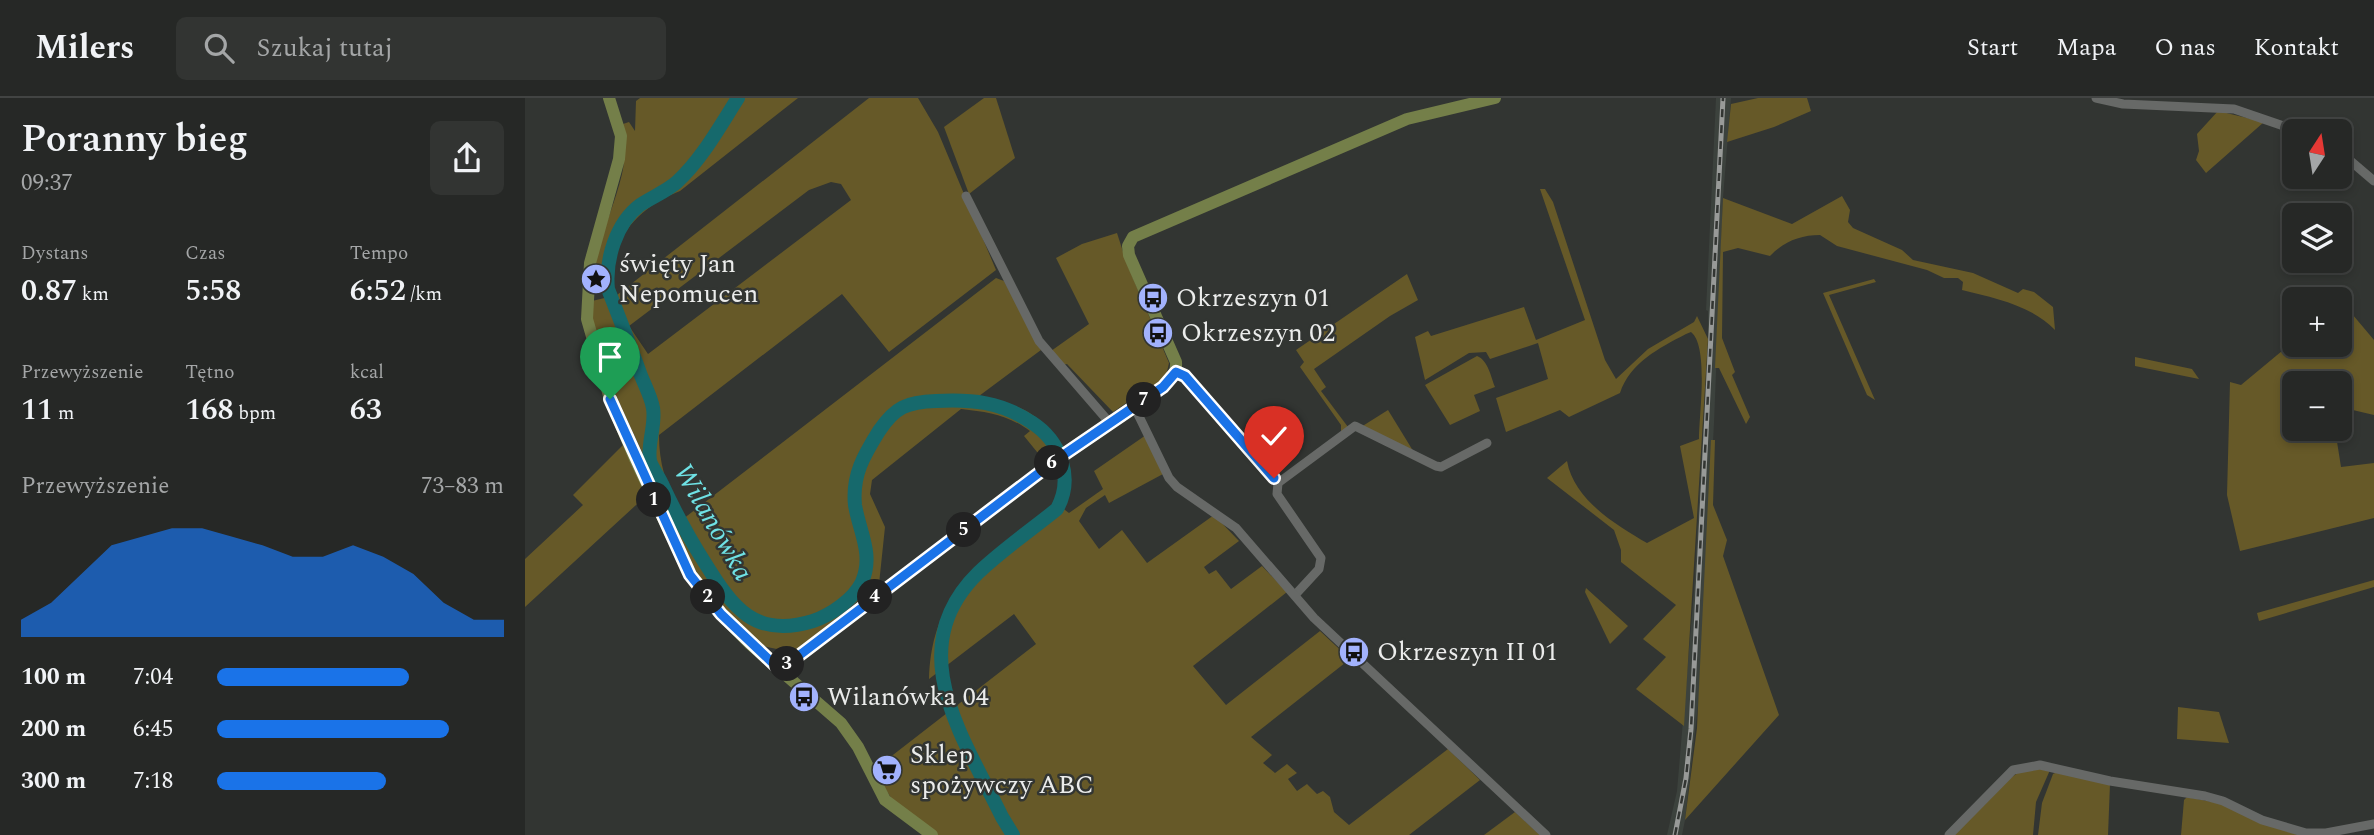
<!DOCTYPE html>
<html lang="pl">
<head>
<meta charset="utf-8">
<style>
  :root { --surface:#262826; --page:#323432; --text:#f1f3f6; --muted:#a4a6a7; --line:#424443; --accent:#1a73e8 }
  body { margin:0; font-family:Spectral,serif; background:var(--page); color:var(--text); height:100vh; display:flex; flex-direction:column; font-size:26px; white-space:nowrap }
  * { box-sizing:border-box; margin:0 }
  p { font-size:23px; color:var(--muted) }
  .icon { flex:none; width:38px; height:38px; fill:none; stroke:currentColor; stroke-width:2; stroke-linecap:round; stroke-linejoin:round }
  .map { position:relative; flex:1; overflow:hidden }
  .sheet { display:flex; flex-direction:column; background:var(--surface); width:525px }
  .sheet>* { flex:none }
  .needle { width:46px; rotate:12deg }
  .tools { position:absolute; left:1757px; top:21px; display:grid; gap:14px }
  .tools a { display:grid; place-items:center; width:70px; height:70px; border-radius:10px; background:var(--surface); box-shadow:0 4px 10px #0003,0 0 0 2px var(--line); font-size:35px }
  .pin { position:absolute; display:grid; place-items:center; width:60px; height:60px; color:#fff; margin:-72px -30px; border-radius:50% 50% 50% 0; rotate:-45deg; box-shadow:0 0 7px #0007 }
  .pin .icon { rotate:45deg }
  .km { position:absolute; width:35px; height:35px; margin:-18px; border-radius:50%; background:#222; color:#fff; font-size:19px; line-height:35px; text-align:center }
  .round { display:grid; place-items:center; flex:none; width:74px; height:74px; border-radius:10px; background:var(--page) }
  .summary { display:flex; align-items:center; justify-content:space-between; height:119px; padding:0 21px }
  h1 { font-size:38px; font-weight:600; line-height:52px }
  .metrics { display:grid; grid-template-columns:repeat(3,1fr); gap:10px; height:119px; padding:7px 21px }
  .metrics div { display:grid; align-content:center }
  .metrics b { font-size:30px; font-weight:600 }
  .metrics small { font-size:19px; font-weight:400 }
  .metrics p { font-size:19px }
  .chart { height:196px; padding:14px 21px }
  .chart p { display:flex; justify-content:space-between }
  .chart svg { width:100%; height:126px; margin-top:7px; fill:var(--accent); opacity:.7 }
  ul { padding:0 21px; list-style:none; font-size:23px }
  li { display:grid; grid-template-columns:112px 84px 1fr; align-items:center; height:52px }
  li i { height:18px; border-radius:9px; background:var(--accent) }
  header { display:flex; align-items:center; gap:42px; box-sizing:border-box; height:98px; padding:0 35px; background:var(--surface); border-bottom:2px solid var(--line) }
  header strong { font-size:33px }
  nav { display:flex; gap:38px; margin-inline-start:auto; font-size:24px }
  .search { width:490px; height:63px; background:var(--page); display:flex; align-items:center; gap:18px; box-sizing:border-box; padding:0 24px; border-radius:10px; color:var(--muted); font-size:26px }
  main { display:flex; flex:1; min-height:0 }
  .map>svg:first-child { display:block }
</style>
</head>
<body>
<header>
<strong>Milers</strong>
<div class="search"><svg class="icon" aria-label="search" viewBox="0 0 24 24"><circle cx="10" cy="10" r="6"/><path d="M15 15l6 6"/></svg>Szukaj tutaj</div>
<nav><a>Start</a><a>Mapa</a><a>O nas</a><a>Kontakt</a></nav>
</header>
<main>
<section class="sheet">
<div class="summary"><div><h1>Poranny bieg</h1><p>09:37</p></div><a class="round"><svg class="icon" aria-label="share" viewBox="0 0 24 24"><path d="M12 15V3M7 8l5-5 5 5M5 13v7h14v-7"/></svg></a></div>
<div class="metrics">
<div><p>Dystans</p><b>0.87<small> km</small></b></div>
<div><p>Czas</p><b>5:58</b></div>
<div><p>Tempo</p><b>6:52<small> /km</small></b></div>
</div>
<div class="metrics">
<div><p>Przewyższenie</p><b>11<small> m</small></b></div>
<div><p>Tętno</p><b>168<small> bpm</small></b></div>
<div><p>kcal</p><b>63</b></div>
</div>
<div class="chart"><p><span>Przewyższenie</span>73–83 m</p>
<svg viewBox="0 0 160 44" preserveAspectRatio="none"><path d="M0 44V38L10 32L20 22L30 12L40 9L50 6L60 6L70 9L80 12L90 16L100 16L110 12L120 16L130 22L140 32L150 38L160 38V44z"/></svg>
</div>
<ul>
<li><b>100 m</b>7:04<i style="width:67%"></i></li>
<li><b>200 m</b>6:45<i style="width:81%"></i></li>
<li><b>300 m</b>7:18<i style="width:59%"></i></li>
</ul>
</section>
<div class="map">
<svg width="1849" height="737" viewBox="0 0 1849 737">
  <rect width="100%" height="100%" fill="#323532"/>
  <!-- built -->
  <path fill="#3c423d" d="M1191 0H1206L1198 100 1189 325 1175 590 1160 722 1157 737H1142L1152 693 1169 493 1183 241V213L1181 212Z"/>
  <!-- green -->
  <g fill="#665928" fill-rule="evenodd">
    <path d="M115 0H273L155 93C113 109 82 143 89 189L67 193C67 152 88 115 97 76 101 59 99 43 98 26L104 24 110 33 111 3Z"/>
    <path d="M344 0H393L413 34 471 172 364 254 317 196 134 337C134 369 143 392 158 421L471 180 479 183 516 252 454 298C496 307 513 314 539 349L521 365 499 338 505 333C483 317 463 314 436 311L347 382 345 396 360 429 354 486 266 557C257 549 247 552 237 547 230 544 221 535 216 531 166 484 149 425 122 365 106 329 88 295 76 257L78 254 68 228 67 203 92 197ZM306 84 316 86 326 102 123 256 104 228 284 92Z"/>
    <path d="M459 0H471L490 60 444 96 419 29Z"/>
    <path d="M1233 0H1282L1286 13 1249 29 1202 44 1206 6Z"/>
    <path d="M1693 13 1739 24 1681 75 1671 62 1674 53 1672 36Z"/>
    <path d="M1015 91H1020L1028 104 1080 262 1091 281 1123 251 1169 224 1172 218 1183 241 1159 628 1111 591 1141 559 1118 541 1151 507 1096 464V452L1089 432 1022 380 1042 363C1049 402 1091 427 1122 445L1169 420 1155 348 1174 341C1174 317 1184 248 1166 234L1161 236C1134 250 1105 265 1095 295L1044 319 1035 312 981 334 971 300 1023 281 1013 245 965 261 961 254 944 255 900 282 890 239 903 233 906 238 999 209 1011 242 1060 222Z"/>
    <path d="M1317 98 1325 112 1323 124 1328 130 1377 152 1388 162 1448 175 1493 195 1498 191 1509 194 1528 209 1530 232C1506 207 1469 200 1437 192L1438 184 1433 180H1419L1402 172 1312 148 1295 137C1275 137 1258 144 1245 158L1213 150 1198 154 1197 240 1210 274 1207 277 1225 319 1221 326 1194 270H1190L1198 100 1267 126Z"/>
    <path d="M592 135 602 166 644 265 641 278 610 303 607 301 588 314 542 266 538 267 526 253 564 226 531 160 557 146Z"/>
    <path d="M882 176 893 202 865 218 789 271 801 289 796 293 823 329 816 334V327L775 269 779 264 771 252Z"/>
    <path d="M1349 181 1351 184 1304 197 1350 302 1342 297 1298 195Z"/>
    <path d="M1817 204 1849 242V317L1815 309V285H1769V331H1810L1816 369 1849 365V420L1715 453 1702 397 1705 284 1716 287 1769 243V247H1815Z"/>
    <path d="M952 258C963 262 966 279 970 289L949 297 955 313 925 327 900 287Z"/>
    <path d="M1610 259 1667 271 1674 281 1610 268Z"/>
    <path d="M863 312 890 356 836 329Z"/>
    <path d="M621 337 638 376 584 405 580 397 561 410 554 423 574 451 597 432 622 465 689 417 714 443 679 469 684 476 691 472 706 491 737 468 762 494 668 568 701 607 795 533 825 561 726 639 747 657 738 665 750 675 762 666 772 675 763 681 772 693 782 686 792 696 798 693 805 699 809 714 824 727 923 651 955 682 884 737H413L368 703 358 687 374 675 364 660 511 546 489 516 404 581C405 549 412 523 429 496L526 408C534 398 536 390 535 377L528 371 542 360C545 376 546 395 536 409L544 415 578 391 569 373Z"/>
    <path d="M1186 342H1190L1188 407 1202 442 1198 458 1254 617 1160 722 1172 630Z"/>
    <path d="M98 347 123 396 0 509V461L58 407 48 397Z"/>
    <path d="M1849 482V489L1734 523 1732 515Z"/>
    <path d="M1061 490 1103 528 1085 546 1060 494Z"/>
    <path d="M1653 609 1694 614 1704 645 1652 641Z"/>
    <path d="M1515 670 1525 672 1511 704 1508 737H1428L1480 684 1494 674Z"/>
    <path d="M1532 674 1585 686 1583 737H1513L1517 705 1528 676Z"/>
    <path d="M1662 699 1693 705 1773 737H1656L1659 702Z"/>
    <path d="M990 714 1015 737H959Z"/>
  </g>
  <g fill="none" stroke-linecap="round" stroke-linejoin="round">
    <!-- river -->
    <path stroke="#16696c" stroke-width="14" d="M213 0C195 28 177 61 152 84 142 93 127 99 115 107 91 125 80 162 83 191 94 219 105 247 115 275 119 286 126 298 128 310 131 327 122 346 125 363 127 370 134 379 137 386 150 414 164 440 180 465 208 510 230 541 288 523 306 517 329 501 337 484 349 456 334 433 330 407 327 377 339 357 354 333 370 309 382 304 411 303 447 301 476 304 506 324 536 343 549 380 532 411 506 432 477 452 453 475 375 552 439 640 477 719L488 737"/>
    <!-- street -->
    <g stroke="#676967" stroke-width="9">
      <path d="M1571 0 1598 6 1709 11 1773 33"/>
      <path d="M1815 54 1849 83"/>
      <path d="M441 98 514 243 584 324"/>
      <path d="M651 274 660 278 753 385 752 396 796 460 794 471 770 497"/>
      <path d="M609 308 644 380 652 389 711 430 789 520 1021 737"/>
      <path d="M753 385 830 328 911 368 916 369 962 345"/>
      <path d="M1424 737 1488 672 1515 667 1585 683 1680 698 1698 703 1737 722 1781 735H1801L1849 726"/>
    </g>
    <!-- secondary -->
    <g stroke="#747f49" stroke-width="12">
      <path d="M84 0 96 38 94 61 65 165 62 221 85 301 110 361 165 477 196 516 225 546 316 625 333 649 360 702 407 737"/>
      <path d="M255 572 531 362 638 289C646 281 652 276 651 264L604 157 603 148 608 139 882 21 970 0"/>
    </g>
    <!-- rail casing -->
    <g stroke="#989a98" stroke-width="5">
      <path id="rail" d="M1150 737 1161 680 1166 631 1198 0"/>
    </g>
    <!-- rail -->
    <use href="#rail" stroke="#323532" stroke-width="2.5" stroke-dasharray="8" stroke-linecap="butt"/>
  </g>
  <g fill="none" stroke-linecap="round" stroke-linejoin="round">
    <!-- route casing -->
    <g stroke="#fff" stroke-width="14">
      <path id="route" d="M85 301 165 477 196 516 255 572 531 362 638 289 651 274 660 278 749 380"/>
    </g>
    <!-- route -->
    <use href="#route" stroke="#1a73e8" stroke-width="9"/>
  </g>
  <!-- icons -->
  <defs>
    <g id="sight-disc" transform="scale(1.575)"><circle r="9.5" fill="#a2b2fd" stroke="#323532"/><path d="M0-6L1.8-2.2L6-1.7L2.9 1.2L3.7 5.4L0 3.3L-3.7 5.4L-2.9 1.2L-6-1.7L-1.8-2.2Z" fill="#111"/></g>
    <g id="bus-disc" transform="scale(1.575)"><circle r="9.5" fill="#a2b2fd" stroke="#323532"/><path d="M-5-6H5V4H4V6H2V4H-2V6H-4V4H-5ZM-3.5-4V0h7V-4ZM-3.5 1.2v1.5H-2V1.2ZM2 1.2v1.5H3.5V1.2Z" fill="#111"/></g>
    <g id="supermarket-disc" transform="scale(1.575)"><circle r="9.5" fill="#a2b2fd" stroke="#323532"/><path d="M-6-5.5h2.5l.6 2H6L4.5 2H-2.5L-4.4-4H-6ZM-1.5 3.2a1.3 1.3 0 1 0 .1 0ZM3 3.2a1.3 1.3 0 1 0 .1 0Z" fill="#111"/></g>
  </defs>
  <g fill-rule="evenodd">
    <use href="#sight-disc" x="71" y="181"/>
    <use href="#bus-disc" x="628" y="200"/>
    <use href="#bus-disc" x="633" y="235"/>
    <use href="#bus-disc" x="829" y="554"/>
    <use href="#bus-disc" x="279" y="599"/>
    <use href="#supermarket-disc" x="362" y="672"/>
  </g>
  <g text-anchor="middle" dominant-baseline="central" stroke-width="5" stroke-linejoin="round" paint-order="stroke">
    <!-- poi labels -->
    <g font-size="26" fill="#ebeceb" stroke="#323532" text-anchor="start">
      <text x="94" y="166">święty Jan<tspan x="94" dy="30">Nepomucen</tspan></text>
      <text x="651" y="200">Okrzeszyn 01</text>
      <text x="656" y="235">Okrzeszyn 02</text>
      <text x="852" y="554">Okrzeszyn II 01</text>
      <text x="302" y="599">Wilanówka 04</text>
      <text x="385" y="657">Sklep<tspan x="385" dy="30">spożywczy ABC</tspan></text>
    </g>
    <!-- water labels -->
    <g font-size="28" font-style="italic" fill="#6fe2e5" stroke="#323532">
      <text transform="translate(188 424) rotate(60)">Wilanówka</text>
    </g>
  </g>
</svg>
<div class="tools">
<a><svg class="needle" viewBox="-14 -14 28 28"><path d="M0-13l5 13h-10z" fill="#e53935"/><path d="M0 13l5-13h-10z" fill="#a4a6a7"/></svg></a>
<a><svg class="icon" aria-label="layers" viewBox="0 0 24 24"><path d="M12 4l9 5-9 5-9-5zM3 14l9 5 9-5"/></svg></a>
<a>+</a>
<a>−</a>
</div>
<div class="pin" style="left:85px;top:301px;background:#1e9e55"><svg class="icon" aria-label="arrive" viewBox="0 0 24 24"><path d="M6 21V4h12l-3 4 3 4H6"/></svg></div>
<div class="pin" style="left:749px;top:380px;background:#d93025"><svg class="icon" aria-label="check" viewBox="0 0 24 24"><path d="M5 12l5 5 9-10"/></svg></div>
<b class="km" style="left:129px;top:402px">1</b>
<b class="km" style="left:183px;top:499px">2</b>
<b class="km" style="left:262px;top:566px">3</b>
<b class="km" style="left:350px;top:499px">4</b>
<b class="km" style="left:439px;top:432px">5</b>
<b class="km" style="left:527px;top:365px">6</b>
<b class="km" style="left:619px;top:302px">7</b>
</div>
</main>
</body>
</html>
